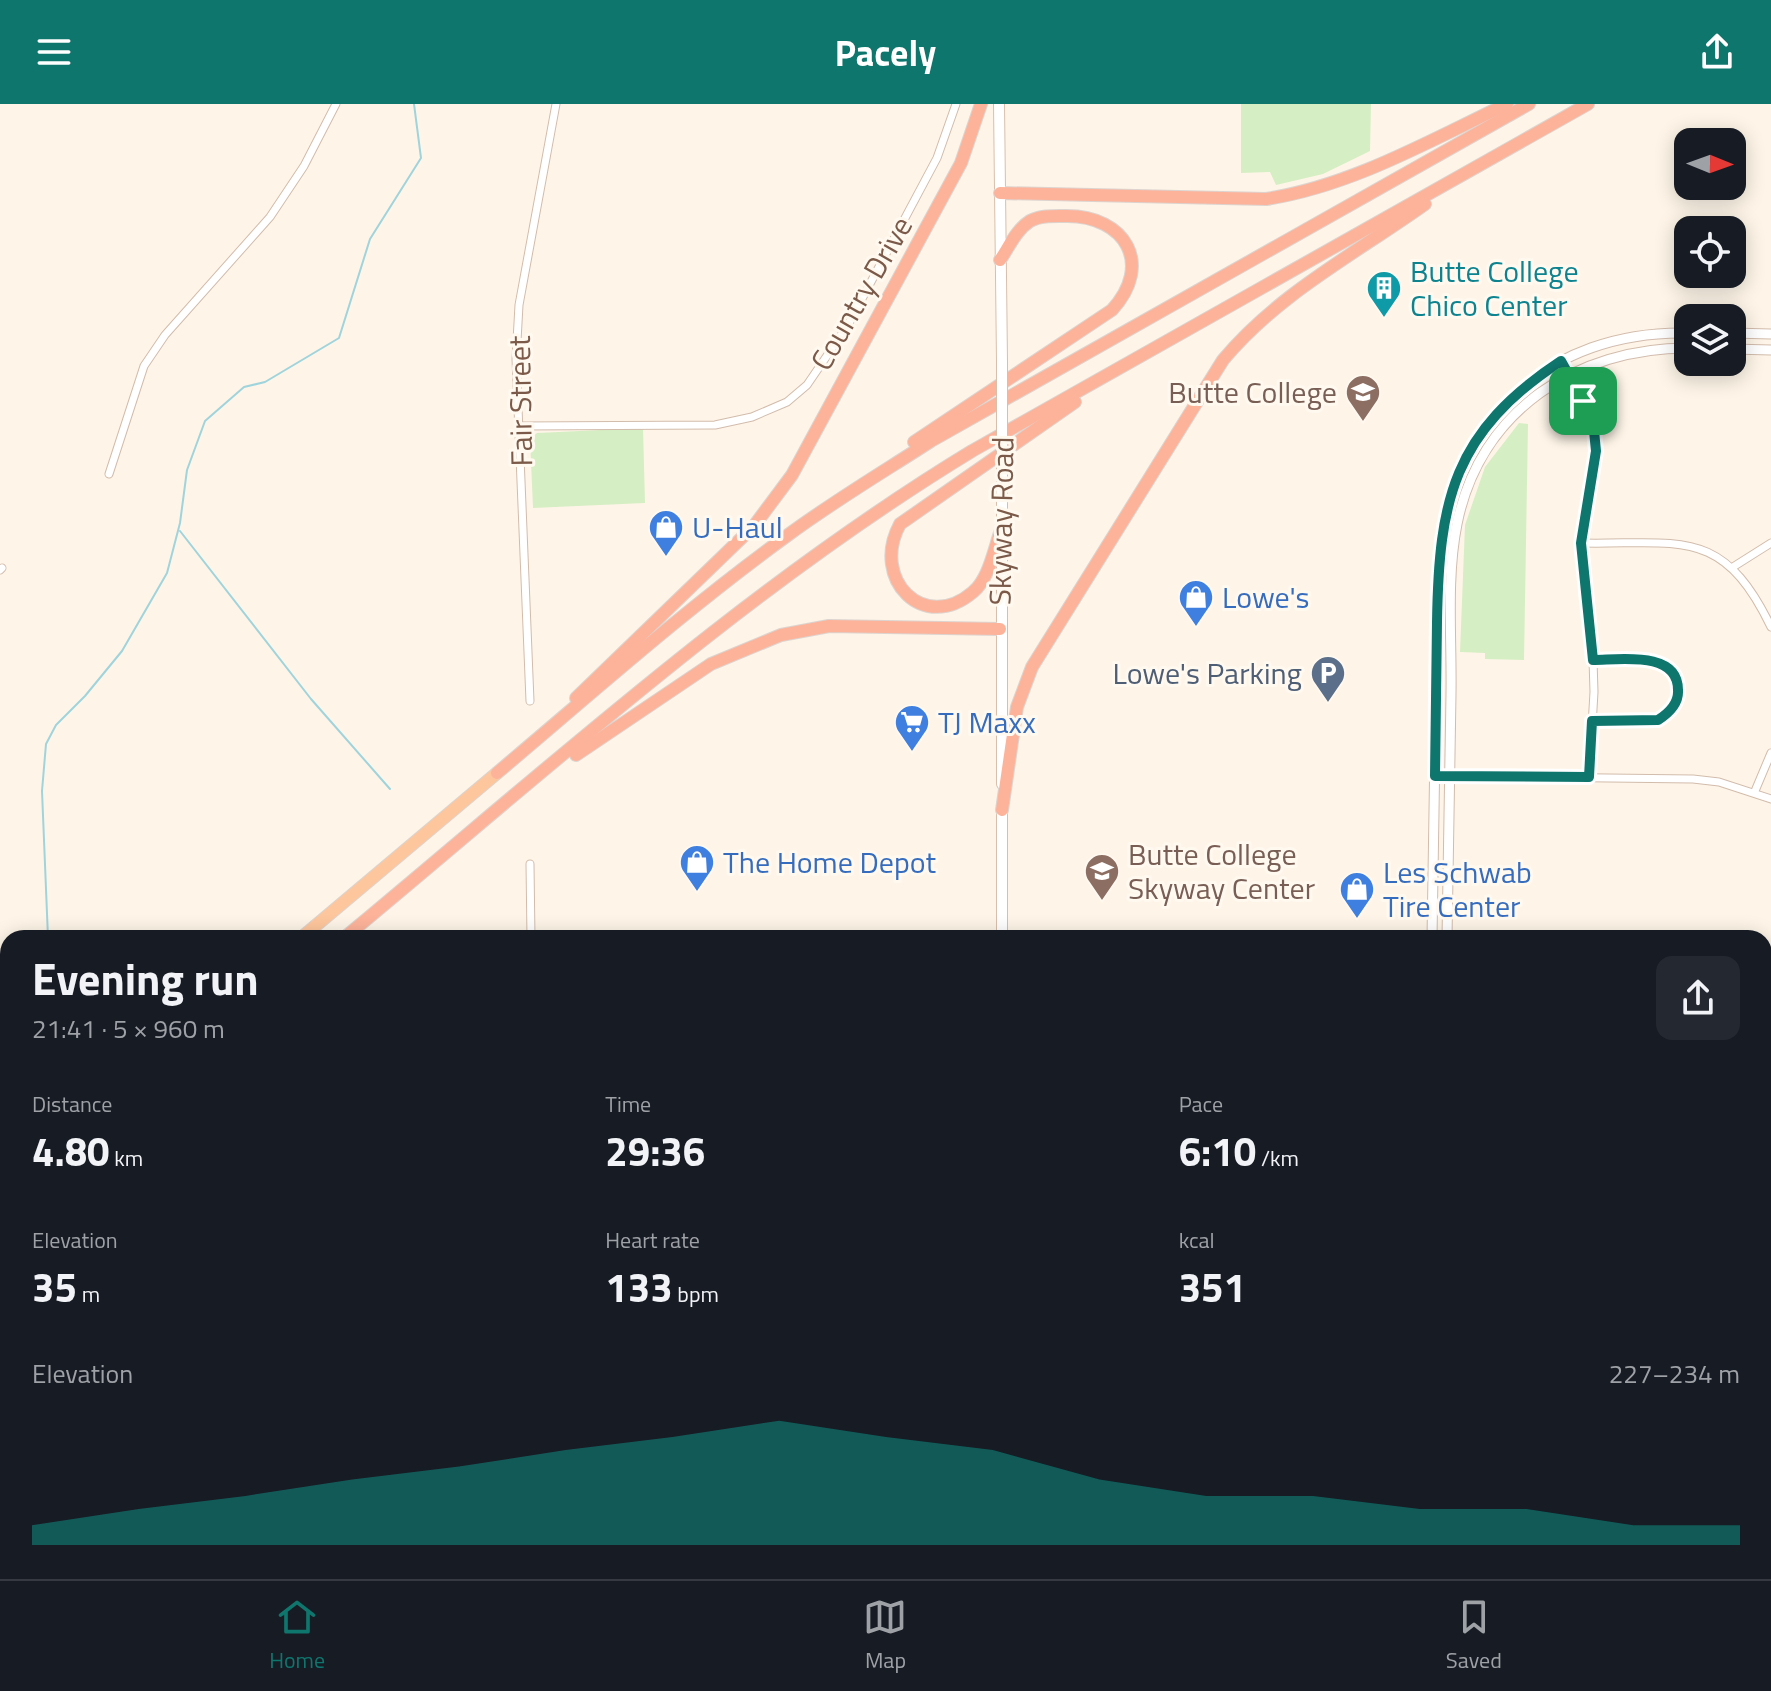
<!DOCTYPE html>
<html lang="en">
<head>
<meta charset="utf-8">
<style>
  :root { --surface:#171b24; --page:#242831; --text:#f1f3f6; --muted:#9ea1a6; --line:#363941; --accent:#0f766e }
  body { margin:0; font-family:"Titillium Web",sans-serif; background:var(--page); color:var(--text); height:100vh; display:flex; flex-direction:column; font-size:30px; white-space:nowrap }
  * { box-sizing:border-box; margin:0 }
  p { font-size:26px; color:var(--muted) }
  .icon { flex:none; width:44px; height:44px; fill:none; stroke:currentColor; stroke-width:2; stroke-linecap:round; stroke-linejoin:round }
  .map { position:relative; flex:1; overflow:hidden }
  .details { position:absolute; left:0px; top:826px; width:1772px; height:650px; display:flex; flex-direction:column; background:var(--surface); border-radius:24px 24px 0 0; box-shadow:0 4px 20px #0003 }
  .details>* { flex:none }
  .needle { width:52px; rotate:91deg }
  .buttons { position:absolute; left:1674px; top:24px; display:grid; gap:16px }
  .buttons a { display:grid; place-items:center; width:72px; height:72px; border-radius:16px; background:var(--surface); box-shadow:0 4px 20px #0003; font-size:40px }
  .pin { position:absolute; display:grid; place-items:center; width:68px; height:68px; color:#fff; margin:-34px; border-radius:16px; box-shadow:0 4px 12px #0006 }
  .round { display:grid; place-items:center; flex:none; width:84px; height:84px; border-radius:16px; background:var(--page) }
  .headline { display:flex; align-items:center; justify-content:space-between; height:136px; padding:0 32px }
  h1 { font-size:44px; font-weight:700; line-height:60px }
  .figures { display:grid; grid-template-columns:repeat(3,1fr); gap:12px; height:136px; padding:8px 32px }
  .figures div { display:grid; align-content:center }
  .figures b { font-size:40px; font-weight:700 }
  .figures small { font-size:22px; font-weight:400 }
  .figures p { font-size:22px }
  .chart { height:224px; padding:16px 32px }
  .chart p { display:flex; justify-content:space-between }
  .chart svg { width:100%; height:144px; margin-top:8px; fill:var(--accent); opacity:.7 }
  header { display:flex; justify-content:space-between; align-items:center; height:104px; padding:0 32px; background:var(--accent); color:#fff; font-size:36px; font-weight:700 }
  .menu { display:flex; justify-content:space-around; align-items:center; height:112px; border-top:2px solid var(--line); background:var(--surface); font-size:22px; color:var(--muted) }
  .menu a { display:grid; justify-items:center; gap:4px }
  .menu .active { color:var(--accent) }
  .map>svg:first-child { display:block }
</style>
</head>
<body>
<header><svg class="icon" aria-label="menu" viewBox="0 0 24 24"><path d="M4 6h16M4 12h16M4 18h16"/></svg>Pacely<svg class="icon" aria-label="share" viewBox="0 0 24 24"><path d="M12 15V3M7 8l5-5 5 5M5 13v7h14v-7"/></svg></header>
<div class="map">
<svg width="1771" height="1475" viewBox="0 0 1771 1475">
  <rect width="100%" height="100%" fill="#fef5e8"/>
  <!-- green -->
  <g fill="#d6eec4">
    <path d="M1241 0H1371L1370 47 1323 70 1276 81 1270 68 1241 69Z"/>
    <path d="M1519 319 1528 320 1524 556 1485 555V549L1460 548 1465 421 1485 363Z"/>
    <path d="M643 324 645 399 533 404 530 335 537 329Z"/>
    <path d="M1764 1261H1771V1475H1157L1158 1468H1764Z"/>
  </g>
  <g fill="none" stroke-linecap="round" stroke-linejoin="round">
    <!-- stream -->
    <g stroke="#9fd4dd" stroke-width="2">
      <path d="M180 427 311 595 390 685"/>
      <path d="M48 834 42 687 46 640 56 621 85 592 122 547 167 469 180 419 187 366 205 317 244 283 265 278 339 234 370 135 421 54 414 0"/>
      <path d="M53 1468V1475"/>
      <path d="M508 1468 509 1475"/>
    </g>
    <!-- minor casing -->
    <g stroke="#d2bcac" stroke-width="9">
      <g id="minor">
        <path d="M1561 257 1583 297 1594 327 1596 347 1581 439 1592 523 1594 588 1589 673"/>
        <path d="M519 322 715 321 752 313 787 298 807 281 848 221 937 54 956 0"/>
        <path d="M109 370 144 262 165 231 270 113 304 62 336 0"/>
        <path d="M1581 439C1679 441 1722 421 1771 523"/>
        <path d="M1733 463 1771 439"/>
        <path d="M0 466 2 464"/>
        <path d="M530 597 516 255 519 201 556 0"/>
        <path d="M1592 617C1619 618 1682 628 1678 584 1677 574 1671 564 1661 560 1643 551 1613 556 1593 556"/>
        <path d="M1435 672 1693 675 1719 678 1771 695"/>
        <path d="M1755 687 1771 649"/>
        <path d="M530 760 531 834"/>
        <path d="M1764 1002H1771"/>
        <path d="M1764 1104 1771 1103"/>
        <path d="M0 1183 8 1176"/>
        <path d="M1764 1205H1771"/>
        <path d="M594 1468 596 1475"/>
        <path d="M785 1475V1468"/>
        <path d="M1145 1475 1146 1468"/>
      </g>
    </g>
    <!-- tertiary casing -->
    <g stroke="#d2bcac" stroke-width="11">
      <g id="tertiary">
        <path d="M1732 229 1771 230"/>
        <path d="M1732 245 1771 246"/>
        <path d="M1432 834 1438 454C1453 318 1547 226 1688 229"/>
        <path d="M1447 834C1448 753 1450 672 1451 590 1452 535 1446 475 1457 420 1480 306 1577 244 1688 244"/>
        <path d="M1764 898H1771"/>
      </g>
    </g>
    <!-- secondary casing -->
    <g stroke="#d8bfab" stroke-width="12">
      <g id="secondary">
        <path d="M999 0 1002 258"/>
        <path d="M1002 680V371"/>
        <path d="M1002 834V700"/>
        <path d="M935 1475 937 1468"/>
        <path d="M953 1475 955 1468"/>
      </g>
    </g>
    <!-- trunk casing -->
    <g stroke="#ddd4d0" stroke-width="14">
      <g id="trunk">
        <path d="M301 834 497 669"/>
        <path d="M0 1087 8 1080"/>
      </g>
    </g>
    <!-- motorway casing -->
    <g stroke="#ddd4d0" stroke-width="14">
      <g id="motorway">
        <path d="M1000 89 1266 95C1351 82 1429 37 1507 0"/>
        <path d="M914 338 1112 206C1154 160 1125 112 1067 112 1055 112 1041 111 1030 117 1016 126 1009 143 1000 156"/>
        <path d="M1001 426C994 445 989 475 973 488 924 530 870 475 900 420L1075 298"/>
        <path d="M576 594 754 422 792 371 961 59 981 0"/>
        <path d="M576 651 711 560 781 531 829 522 1000 525"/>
        <path d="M497 669C592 589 687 504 788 431 834 397 883 368 931 337L1529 0"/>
        <path d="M1002 706 1017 603 1032 563 1223 256C1279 189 1355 150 1425 100"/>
        <path d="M344 834C548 665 745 485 972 347L1588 0"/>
        <path d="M0 1121 8 1114"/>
      </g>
    </g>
    <!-- minor -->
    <use href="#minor" stroke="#fff" stroke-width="7"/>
    <!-- tertiary -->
    <use href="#tertiary" stroke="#fff" stroke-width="9"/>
    <!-- secondary -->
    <use href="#secondary" stroke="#fff" stroke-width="10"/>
    <!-- trunk -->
    <use href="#trunk" stroke="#fec69c" stroke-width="12"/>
    <!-- motorway -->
    <use href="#motorway" stroke="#fdb39a" stroke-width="12"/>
    <!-- secondary-bridge casing -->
    <g stroke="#d8bfab" stroke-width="12" stroke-linecap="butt">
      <path id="secondary-bridge" d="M1002 371V258"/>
    </g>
    <!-- secondary-bridge -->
    <use href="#secondary-bridge" stroke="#fff" stroke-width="10"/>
  </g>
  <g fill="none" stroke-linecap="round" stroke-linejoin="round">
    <!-- route casing -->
    <g stroke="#fff" stroke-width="16">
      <path id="route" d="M1561 257 1583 297 1594 327 1596 347 1581 439 1593 556C1619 556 1678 546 1678 586 1679 600 1669 609 1658 616L1592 617 1589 673 1435 672C1436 621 1436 569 1437 518 1439 396 1453 328 1561 257Z"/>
    </g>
    <!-- route -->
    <use href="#route" stroke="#0f766e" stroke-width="10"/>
  </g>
  <!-- icons -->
  <defs>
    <g id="building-pin" transform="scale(1.8)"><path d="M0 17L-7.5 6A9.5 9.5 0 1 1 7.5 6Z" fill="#0f9aa8" stroke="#fff9f0"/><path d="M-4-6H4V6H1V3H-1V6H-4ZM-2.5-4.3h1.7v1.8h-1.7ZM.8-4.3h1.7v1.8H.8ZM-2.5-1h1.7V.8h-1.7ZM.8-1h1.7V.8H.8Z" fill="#fff"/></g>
    <g id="university-pin" transform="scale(1.8)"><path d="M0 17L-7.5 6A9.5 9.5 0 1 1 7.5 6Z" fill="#8d6e63" stroke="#fff9f0"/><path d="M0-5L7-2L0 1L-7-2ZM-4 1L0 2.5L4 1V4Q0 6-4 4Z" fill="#fff"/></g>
    <g id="shop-pin" transform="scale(1.8)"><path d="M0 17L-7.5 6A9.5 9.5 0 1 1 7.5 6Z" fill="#3f7fe0" stroke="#fff9f0"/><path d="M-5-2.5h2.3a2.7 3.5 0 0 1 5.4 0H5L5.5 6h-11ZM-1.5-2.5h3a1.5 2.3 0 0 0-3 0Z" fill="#fff"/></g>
    <g id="parking-pin" transform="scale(1.8)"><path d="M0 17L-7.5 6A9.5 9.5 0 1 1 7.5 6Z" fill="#5c6f8a" stroke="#fff9f0"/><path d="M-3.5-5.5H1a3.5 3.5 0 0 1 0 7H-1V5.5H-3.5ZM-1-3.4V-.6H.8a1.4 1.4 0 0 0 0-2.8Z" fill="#fff"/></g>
    <g id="supermarket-pin" transform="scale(1.8)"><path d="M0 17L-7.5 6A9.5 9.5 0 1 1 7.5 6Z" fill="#3f7fe0" stroke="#fff9f0"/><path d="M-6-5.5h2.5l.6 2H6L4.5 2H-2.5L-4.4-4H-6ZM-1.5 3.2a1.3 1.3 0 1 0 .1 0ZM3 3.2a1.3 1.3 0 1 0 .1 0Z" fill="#fff"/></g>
  </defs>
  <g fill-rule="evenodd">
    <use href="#building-pin" x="1384" y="184"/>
    <use href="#university-pin" x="1363" y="288"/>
    <use href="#shop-pin" x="666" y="423"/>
    <use href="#shop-pin" x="1196" y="493"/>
    <use href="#parking-pin" x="1328" y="569"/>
    <use href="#supermarket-pin" x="912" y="618"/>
    <use href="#shop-pin" x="697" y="758"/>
    <use href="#university-pin" x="1102" y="767"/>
    <use href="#shop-pin" x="1357" y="785"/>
  </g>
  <g text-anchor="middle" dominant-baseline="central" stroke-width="6" stroke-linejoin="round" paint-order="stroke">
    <!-- culture labels -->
    <g font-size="30" fill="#0d838f" stroke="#fff9f0" text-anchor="start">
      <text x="1410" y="167">Butte College<tspan x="1410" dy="34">Chico Center</tspan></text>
    </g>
    <!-- street labels -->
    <g font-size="30" fill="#7c5a49" stroke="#fff9f0">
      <text transform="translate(861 189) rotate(-60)">Country Drive</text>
      <text transform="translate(520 297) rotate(-91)">Fair Street</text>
      <text transform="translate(1001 417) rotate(-89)">Skyway Road</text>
    </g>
    <!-- education labels -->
    <g font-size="30" fill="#785e54" stroke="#fff9f0" text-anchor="end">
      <text x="1337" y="288">Butte College</text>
      <text x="1128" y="750" text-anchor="start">Butte College<tspan x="1128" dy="34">Skyway Center</tspan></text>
    </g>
    <!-- shop labels -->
    <g font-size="30" fill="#366cbe" stroke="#fff9f0" text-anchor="start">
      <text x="692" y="423">U-Haul</text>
      <text x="1222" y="493">Lowe's</text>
      <text x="938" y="618">TJ Maxx</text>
      <text x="723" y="758">The Home Depot</text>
      <text x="1383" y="768">Les Schwab<tspan x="1383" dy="34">Tire Center</tspan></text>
    </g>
    <!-- service labels -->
    <g font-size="30" fill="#4e5e75" stroke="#fff9f0" text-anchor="end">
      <text x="1302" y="569">Lowe's Parking</text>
    </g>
  </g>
</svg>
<div class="buttons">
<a><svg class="needle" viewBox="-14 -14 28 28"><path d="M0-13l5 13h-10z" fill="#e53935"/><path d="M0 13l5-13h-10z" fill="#9ea1a6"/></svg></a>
<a><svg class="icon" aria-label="locate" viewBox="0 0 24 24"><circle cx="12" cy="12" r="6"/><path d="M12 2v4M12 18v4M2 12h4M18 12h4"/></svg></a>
<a><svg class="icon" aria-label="layers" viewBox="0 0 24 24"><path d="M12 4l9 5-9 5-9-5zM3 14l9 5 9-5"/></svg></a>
</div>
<div class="pin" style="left:1583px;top:297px;background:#1e9e55"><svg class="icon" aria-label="arrive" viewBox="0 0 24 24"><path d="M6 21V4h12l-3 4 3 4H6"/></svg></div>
<section class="details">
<div class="headline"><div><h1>Evening run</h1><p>21:41 · 5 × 960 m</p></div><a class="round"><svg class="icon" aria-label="share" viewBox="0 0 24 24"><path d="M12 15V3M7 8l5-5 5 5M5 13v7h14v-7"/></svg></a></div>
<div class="figures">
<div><p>Distance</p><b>4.80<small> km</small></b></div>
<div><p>Time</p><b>29:36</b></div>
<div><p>Pace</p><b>6:10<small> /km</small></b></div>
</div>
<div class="figures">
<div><p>Elevation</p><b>35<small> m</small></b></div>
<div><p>Heart rate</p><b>133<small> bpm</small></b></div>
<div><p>kcal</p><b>351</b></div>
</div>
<div class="chart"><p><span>Elevation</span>227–234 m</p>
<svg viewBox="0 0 160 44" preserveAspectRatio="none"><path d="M0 44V38L10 33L20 29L30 24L40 20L50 15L60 11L70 6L80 11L90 15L100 24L110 29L120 29L130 33L140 33L150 38L160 38V44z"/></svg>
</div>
</section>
</div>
<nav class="menu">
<a class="active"><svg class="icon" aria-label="home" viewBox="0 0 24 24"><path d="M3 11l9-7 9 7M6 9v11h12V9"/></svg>Home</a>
<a><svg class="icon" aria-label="map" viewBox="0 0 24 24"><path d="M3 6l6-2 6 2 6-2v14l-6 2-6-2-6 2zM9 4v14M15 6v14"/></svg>Map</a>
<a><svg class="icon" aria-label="saved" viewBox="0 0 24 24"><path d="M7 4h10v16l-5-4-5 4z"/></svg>Saved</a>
</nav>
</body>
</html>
